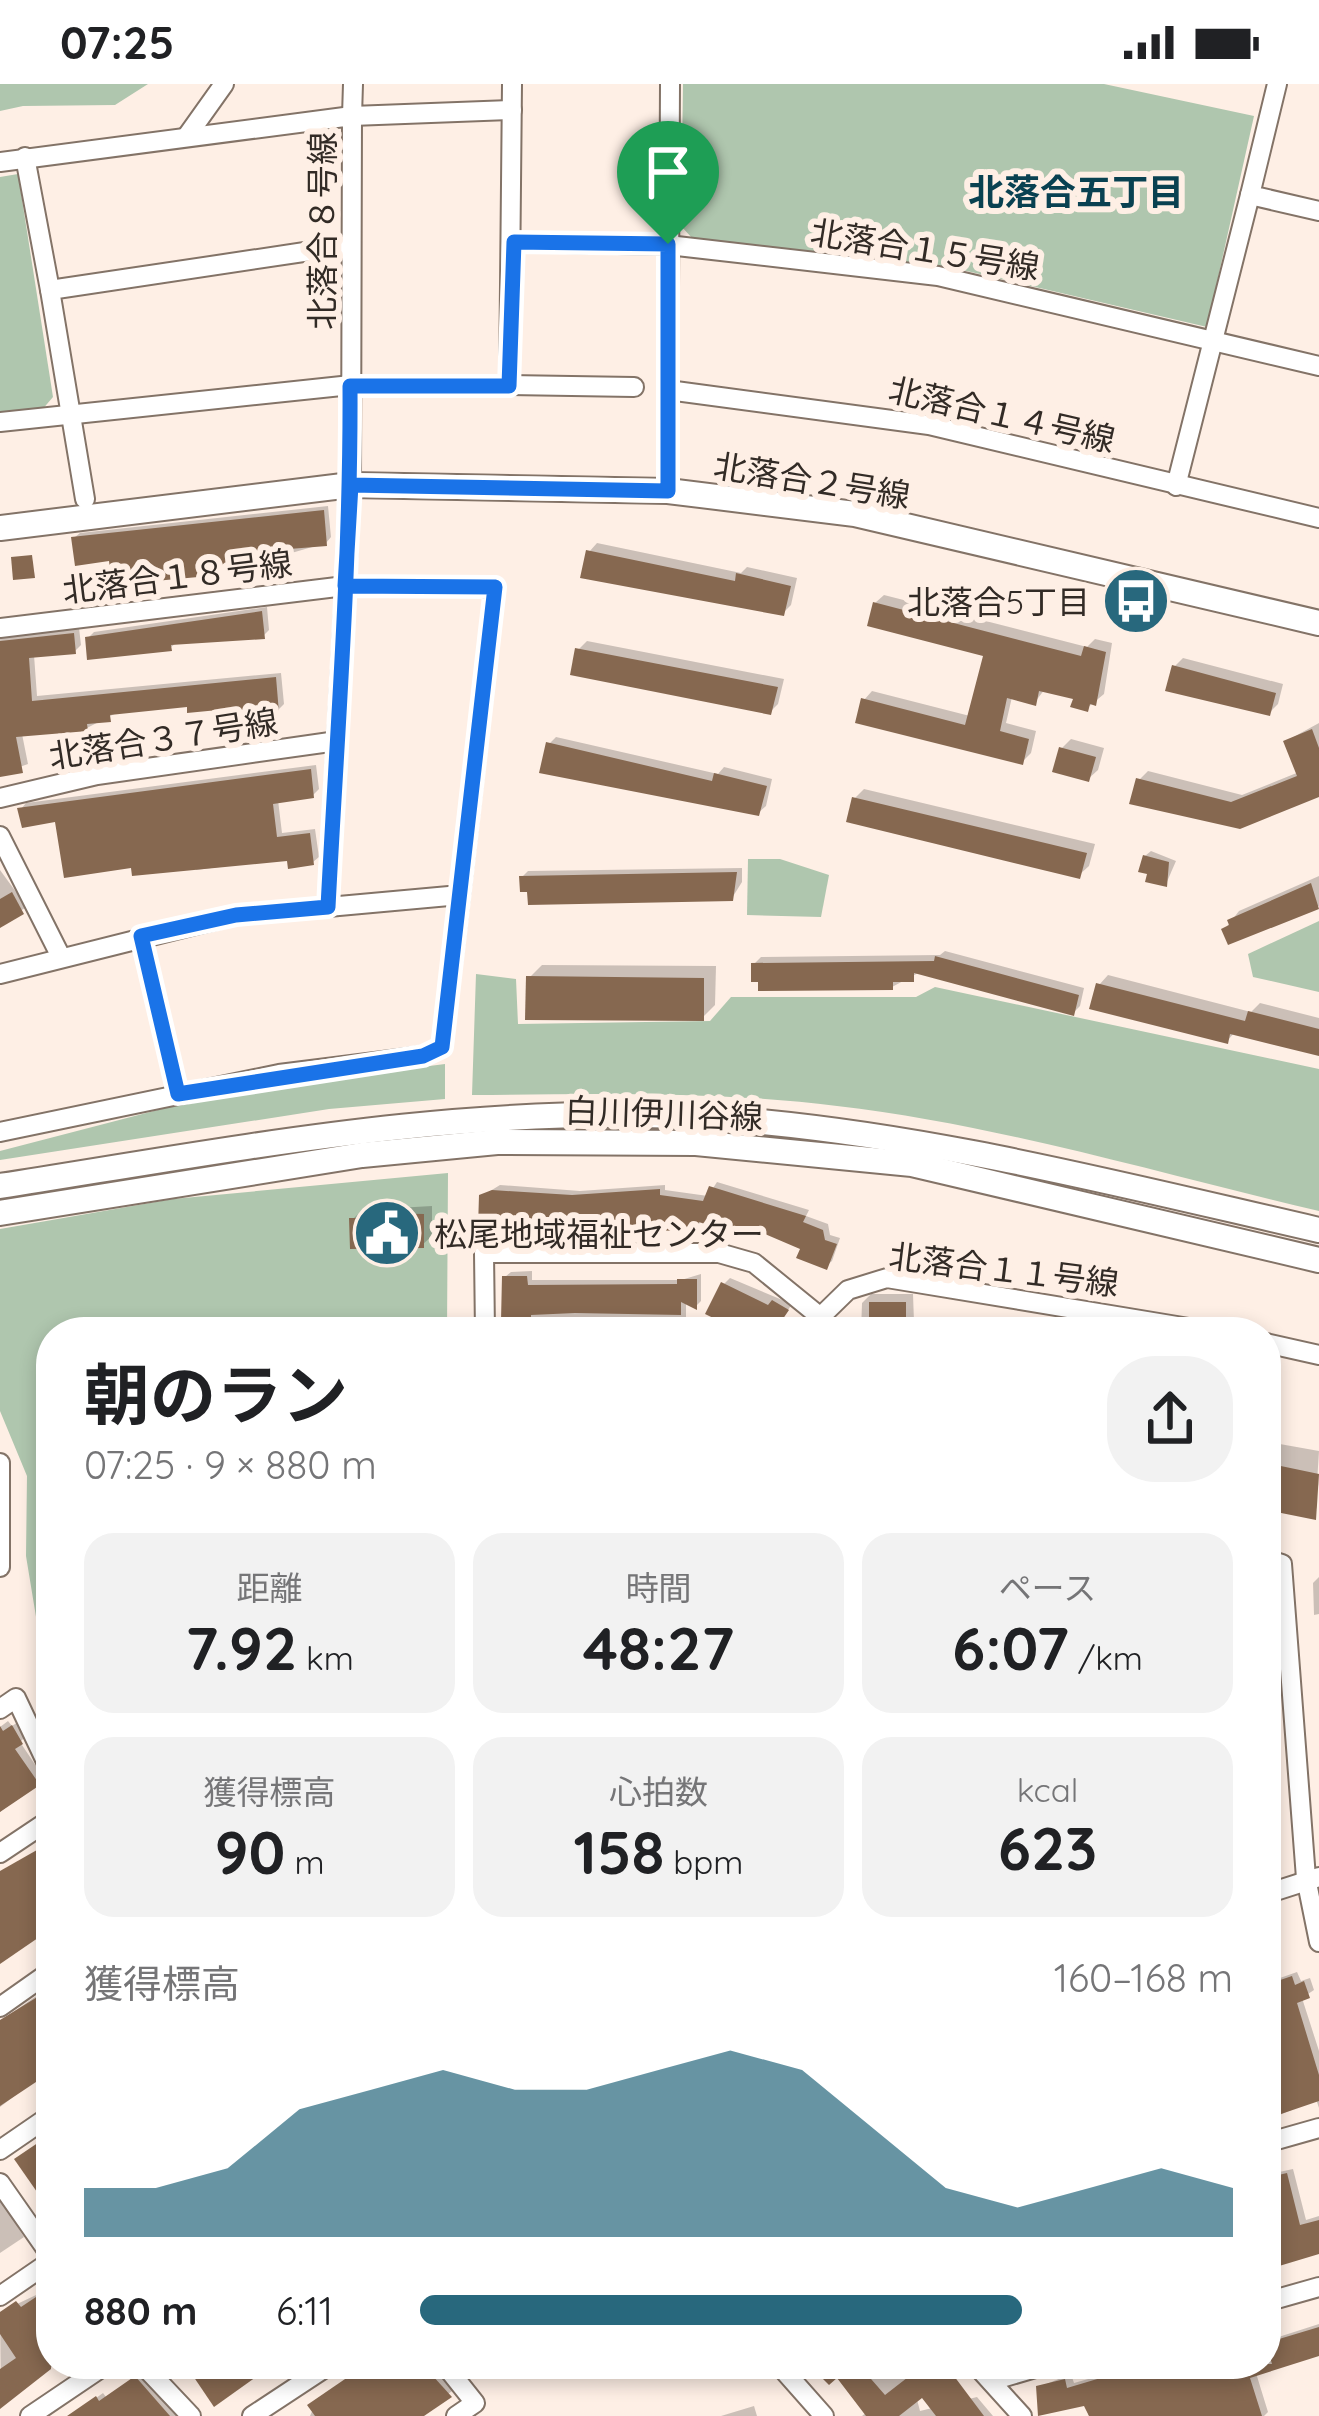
<!DOCTYPE html>
<html lang="ja">
<head>
<meta charset="utf-8">
<style>
  :root { --surface:#fff; --page:#f2f2f2; --text:#202124; --muted:#757577; --accent:#28687d }
  body { margin:0; font-family:Quicksand,"Noto Sans JP",sans-serif; background:var(--page); color:var(--text); height:100vh; display:flex; flex-direction:column; font-size:45px; white-space:nowrap }
  * { box-sizing:border-box; margin:0 }
  p { font-size:39px; color:var(--muted) }
  .icon { flex:none; width:66px; height:66px; fill:none; stroke:currentColor; stroke-width:2; stroke-linecap:round; stroke-linejoin:round }
  .map { position:relative; flex:1; overflow:hidden }
  .side { position:absolute; left:36px; top:1233px; width:1245px; height:1062px; display:flex; flex-direction:column; background:var(--surface); border-radius:48px; box-shadow:0 6px 18px #0003 }
  .side>* { flex:none }
  .pin { position:absolute; display:grid; place-items:center; width:102px; height:102px; color:#fff; margin:-123px -51px; border-radius:50% 50% 50% 0; rotate:-45deg; box-shadow:0 0 12px #0007 }
  .pin .icon { rotate:45deg }
  .round { display:grid; place-items:center; flex:none; width:126px; height:126px; border-radius:48px; background:var(--page) }
  .summary { display:flex; align-items:center; justify-content:space-between; height:204px; padding:0 48px }
  h1 { font-size:66px; font-weight:700; line-height:90px }
  .metrics { display:grid; grid-template-columns:repeat(3,1fr); gap:18px; height:204px; padding:12px 48px }
  .metrics div { display:grid; align-content:center; border-radius:30px; background:var(--page); text-align:center }
  .metrics b { font-size:60px; font-weight:700 }
  .metrics small { font-size:33px; font-weight:400 }
  .metrics p { font-size:33px }
  .chart { height:336px; padding:24px 48px }
  .chart p { display:flex; justify-content:space-between }
  .chart svg { width:100%; height:216px; margin-top:12px; fill:var(--accent); opacity:.7 }
  ul { padding:0 48px; list-style:none; font-size:39px }
  li { display:grid; grid-template-columns:192px 144px 1fr; align-items:center; height:90px }
  li i { height:30px; border-radius:15px; background:var(--accent) }
  .status { display:flex; justify-content:space-between; align-items:center; height:84px; padding:0 60px; background:var(--surface); direction:ltr }
  .status svg { height:33px; fill:currentColor }
  .map>svg:first-child { display:block }
</style>
</head>
<body>
<div class="status"><b>07:25</b><svg viewBox="0 0 49 12"><path d="M0 12V9h3v3zM5 12V6h3v6zM10 12V3h3v9zM15 12V0h3v12zM26 1h20v11H26zM47 4h2v5h-2z"/></svg></div>
<div class="map">
<svg width="1319" height="2332" viewBox="0 0 1319 2332">
  <rect width="100%" height="100%" fill="#feefe5"/>
  <!-- green -->
  <g fill="#afc6ae">
    <path d="M0 0H148L115 21 23 22 0 27Z"/>
    <path d="M683 0H1104L1254 32 1207 243 954 184 692 154 681 142Z"/>
    <path d="M18 90 53 313 41 327 0 332V93Z"/>
    <path d="M748 775H780L829 791 821 833 747 831Z"/>
    <path d="M1319 837V908L1253 893 1248 870Z"/>
    <path d="M476 890 516 895 518 940 710 937 731 913H916L935 903 1319 985V1127C1160 1090 1000 1041 837 1022 715 1007 594 1010 472 1011Z"/>
    <path d="M445 980V1015L329 1025 0 1076V1067L227 1008Z"/>
    <path d="M448 1089 447 1248H51V1624L26 1472 27 1392 0 1327V1145L173 1115Z"/>
  </g>
  <!-- shadow -->
  <g fill="#0003">
    <path d="M328 422 331 453 326 459 288 470 213 479 208 489 112 474 74 454 80 449Z"/>
    <path d="M597 459 741 489 747 483 797 494 791 521 783 529 589 468Z"/>
    <path d="M884 511 1087 563 1095 555 1112 559 1104 610 1087 624 1076 613 1045 605 1035 618 1012 613 1006 639 1036 647 1031 669 1022 678 864 616 872 607 970 632 986 570 875 519Z"/>
    <path d="M267 523 269 546 263 552 177 558 170 564 88 554 94 548Z"/>
    <path d="M79 544 81 561 75 567 34 571 37 612 281 589 284 620 278 626 189 620 116 629 87 644 22 650 28 680 0 690V552Z"/>
    <path d="M587 557 784 595 778 620 770 628 578 566Z"/>
    <path d="M1183 574 1283 600 1278 620 1269 629 1174 583Z"/>
    <path d="M1319 639V710L1239 742 1139 696 1148 687 1242 711 1299 688 1286 657Z"/>
    <path d="M556 653 718 690 724 683 772 695 766 722 758 729 549 660Z"/>
    <path d="M1071 655 1104 664 1098 686 1088 695 1062 664Z"/>
    <path d="M316 681 319 705 313 711 278 716 282 749 315 745 319 773 313 778 290 774 196 786 195 779 133 780 57 734 21 725 26 719Z"/>
    <path d="M864 705 1095 760 1089 782 1079 791 854 715Z"/>
    <path d="M1151 767 1176 777 1166 800 1145 772Z"/>
    <path d="M742 784V798L732 814 522 793 528 787Z"/>
    <path d="M0 786 27 823 0 838Z"/>
    <path d="M1319 792V822L1230 858 1225 845 1239 827Z"/>
    <path d="M945 867 1084 904 1080 922 1073 929 920 888 892 903 754 880 761 873 940 871Z"/>
    <path d="M542 881 716 882 715 921 702 934 529 894Z"/>
    <path d="M1108 891 1251 928 1260 919 1319 934V969L1235 948 1227 957 1099 901Z"/>
    <path d="M717 1098 809 1126 806 1132 828 1140 830 1151 840 1154 832 1177 826 1182 804 1163 746 1142 739 1148 701 1138 694 1144 482 1112 500 1101 580 1107 665 1101V1106L708 1112Z"/>
    <path d="M432 1122V1152L422 1161 352 1136 362 1126Z"/>
    <path d="M532 1187V1196H681L701 1190V1217L696 1222 686 1217V1248H507L505 1193 511 1188Z"/>
    <path d="M730 1194 792 1220 773 1248H739L724 1200Z"/>
    <path d="M871 1210H913L914 1238H967V1248H861L862 1219Z"/>
    <path d="M1268 1358 1319 1367 1315 1432 1266 1423Z"/>
    <path d="M1319 1493V1530L1314 1531 1313 1499Z"/>
    <path d="M8 1637 12 1642 18 1638 26 1652 20 1658 44 1694 0 1728V1643Z"/>
    <path d="M1297 1888 1301 1897 1310 1894 1314 1906 1302 1914 1319 1967V2024L1316 2015 1266 2037V1899Z"/>
    <path d="M51 1902V1984L0 2023V1937Z"/>
    <path d="M1293 2085 1306 2136 1319 2132V2168L1272 2181 1266 2192V2091Z"/>
    <path d="M0 2115 24 2153 0 2169Z"/>
    <path d="M51 2204V2280H56L1 2320 0 2228Z"/>
    <path d="M1319 2240V2269L1256 2289 1268 2328 1264 2332H1089L1085 2319 1039 2303 1071 2290 1074 2299 1106 2290 1111 2280H1266V2257Z"/>
    <path d="M367 2280H435L455 2305 417 2332H310L317 2316Z"/>
    <path d="M827 2280H948L953 2285 948 2290 913 2300 920 2327 977 2313 993 2332H862L867 2328Z"/>
    <path d="M142 2289 178 2332H71L103 2309 106 2313Z"/>
    <path d="M754 2322 757 2332H721Z"/>
  </g>
  <!-- building -->
  <g fill="#866850">
    <path d="M324 426 327 462 289 465 290 473 208 483 209 492 112 501 109 477 75 482 71 453Z"/>
    <path d="M586 466 735 497 736 489 791 502 784 532 580 494Z"/>
    <path d="M32 471 35 494 13 496 11 473Z"/>
    <path d="M873 518 1081 572 1084 562 1106 568 1096 622 1090 620 1088 628 1070 623 1073 615 1039 607 1036 622 1007 614 1000 647 1029 655 1023 681 855 639 861 614 965 641 983 572 867 542Z"/>
    <path d="M262 527 265 555 171 561 172 567 87 576 85 553Z"/>
    <path d="M74 549 76 570 29 574 32 617 276 593 279 629 239 632V624L187 629V623L110 631 111 638 87 640 88 647 16 653 23 689 0 693V557Z"/>
    <path d="M575 564 778 603 771 631 570 591Z"/>
    <path d="M1172 581 1276 609 1270 632 1165 607Z"/>
    <path d="M1312 645 1319 664V713L1240 745 1129 720 1136 694 1231 718 1297 692 1283 657Z"/>
    <path d="M546 658 712 697 714 689 767 702 759 732 539 689Z"/>
    <path d="M1059 663 1096 673 1089 698 1052 688Z"/>
    <path d="M311 685 314 714 273 720 277 753 310 749 314 781 288 785 287 777 132 792 131 784 64 794 55 738 22 744 17 724Z"/>
    <path d="M852 713 1087 769 1080 795 846 738Z"/>
    <path d="M1143 771 1169 778 1167 803 1145 798 1147 790 1138 788Z"/>
    <path d="M737 788 733 817 528 821 527 808H520L519 792Z"/>
    <path d="M1311 799 1319 825 1228 861 1221 845 1229 841 1227 836Z"/>
    <path d="M12 808 24 830 0 844V815Z"/>
    <path d="M935 872 1079 911 1074 932 914 889V898H893V906L758 907V898H751V879L934 877Z"/>
    <path d="M526 892 704 894V937L525 936Z"/>
    <path d="M1096 899 1245 937 1248 927 1319 945V972L1230 950 1228 960 1089 925Z"/>
    <path d="M709 1102 806 1132 803 1138 823 1146 825 1156 837 1160 827 1186 796 1174 800 1165 753 1145 743 1144 740 1152 699 1138 696 1147 478 1144 479 1111 492 1106 572 1111 660 1105V1111L703 1117Z"/>
    <path d="M375 1129 424 1130V1164L350 1165 349 1134H375Z"/>
    <path d="M502 1192H527L528 1201 677 1200V1195H697V1226L681 1218V1231L575 1229 531 1231V1240L501 1237Z"/>
    <path d="M721 1198 768 1221 772 1216 789 1226 774 1248H742L705 1230Z"/>
    <rect x="869" y="1218" width="37" height="20"/>
    <path d="M1266 1379 1319 1390 1316 1436 1266 1426Z"/>
    <path d="M12 1641 23 1660 15 1665 40 1701 0 1728V1642L3 1647Z"/>
    <path d="M51 1758V1845L0 1880V1787Z"/>
    <path d="M1292 1892 1295 1901 1304 1897 1310 1914 1297 1919 1319 1991V2017L1266 2035V1901Z"/>
    <path d="M39 1912 51 1929V1988L0 2022V1936Z"/>
    <path d="M51 2050V2128L14 2075Z"/>
    <path d="M1287 2089 1300 2141 1319 2136V2170L1266 2186V2094Z"/>
    <path d="M51 2203V2285L0 2325V2285L16 2274 0 2250V2228L16 2217 21 2223Z"/>
    <path d="M1319 2243V2272L1250 2294 1262 2332H1089L1084 2322 1038 2332 1036 2302 1065 2295 1067 2304 1104 2293 1102 2285 1118 2280H1272L1266 2259Z"/>
    <path d="M185 2280H274L214 2323Z"/>
    <path d="M367 2280H422L452 2313 424 2332H315L307 2321Z"/>
    <path d="M808 2280H858L885 2311 912 2290 903 2280H945L984 2332H936L922 2314 899 2332H866L837 2294 829 2301Z"/>
    <path d="M135 2292 170 2332H67L96 2312 99 2317Z"/>
  </g>
  <g fill="none" stroke-linecap="round" stroke-linejoin="round">
    <!-- minor casing -->
    <g stroke="#837367" stroke-width="22">
      <g id="minor">
        <path d="M353 0 352 32 512 26"/>
        <path d="M1277 0 1250 111 1319 127"/>
        <path d="M187 52 224 0"/>
        <path d="M25 73 50 206"/>
        <path d="M0 78 352 32 351 401 328 823 235 831 0 890"/>
        <path d="M514 158 668 161 938 192 1319 282"/>
        <path d="M509 301 634 303"/>
        <path d="M668 306 929 341 1319 434"/>
        <path d="M0 338 351 301H509L512 0"/>
        <path d="M1176 402 1250 111"/>
        <path d="M668 407 670 0"/>
        <path d="M85 415 50 206 351 161"/>
        <path d="M0 544 345 502 495 503 460 811 328 823"/>
        <path d="M0 714 97 691 337 657"/>
        <path d="M0 752 61 873"/>
        <path d="M141 852 178 1009"/>
        <path d="M0 1048 279 990 423 972 442 963 460 811"/>
        <path d="M485 1248 484 1169H719L754 1179 818 1231"/>
        <path d="M805 1248 848 1206 887 1194 1213 1248"/>
        <path d="M1266 1259 1319 1271"/>
        <path d="M0 1379V1483"/>
        <path d="M1266 1475 1282 1480 1306 1794 1319 1858"/>
        <path d="M0 1625 16 1614 51 1688"/>
        <path d="M0 1769 51 1735"/>
        <path d="M1266 1810 1319 1793"/>
        <path d="M0 1923 51 1887"/>
        <path d="M1266 2059 1319 2044"/>
        <path d="M0 2066 51 2031"/>
        <path d="M0 2099 51 2172"/>
        <path d="M0 2212 51 2177"/>
        <path d="M1266 2218 1319 2203"/>
        <path d="M142 2280 191 2332"/>
        <path d="M444 2280 475 2319 456 2332"/>
        <path d="M778 2280 824 2332"/>
        <path d="M975 2280 1022 2332"/>
        <path d="M991 2297 1049 2280"/>
        <path d="M30 2332 107 2280"/>
        <path d="M252 2332 331 2280"/>
      </g>
    </g>
    <!-- tertiary casing -->
    <g stroke="#837367" stroke-width="28">
      <g id="tertiary">
        <path d="M0 444 351 401 668 407 855 430 1319 539"/>
        <path d="M0 1102C236 1065 473 1018 713 1034 919 1048 1118 1100 1319 1146"/>
        <path d="M0 1129 362 1071 497 1058 696 1059 912 1080 1319 1176"/>
      </g>
    </g>
    <!-- minor -->
    <use href="#minor" stroke="#fff" stroke-width="18"/>
    <!-- tertiary -->
    <use href="#tertiary" stroke="#fff" stroke-width="24"/>
  </g>
  <g fill="none" stroke-linecap="round" stroke-linejoin="round">
    <!-- route casing -->
    <g stroke="#fff" stroke-width="24">
      <path id="route" d="M668 160 514 158 509 302H350C351 475 337 649 328 823L236 831 141 852 178 1010 423 972 442 963 495 503 345 502 351 401 668 407V160"/>
    </g>
    <!-- route -->
    <use href="#route" stroke="#1a73e8" stroke-width="15"/>
  </g>
  <!-- icons -->
  <defs>
    <g id="bus-disc" transform="scale(3.45)"><circle r="9.5" fill="#28687d" stroke="#feefe5"/><path d="M-5-6H5V4H4V6H2V4H-2V6H-4V4H-5ZM-3.5-4V0h7V-4ZM-3.5 1.2v1.5H-2V1.2ZM2 1.2v1.5H3.5V1.2Z" fill="#fff"/></g>
    <g id="civic-disc" transform="scale(3.45)"><circle r="9.5" fill="#28687d" stroke="#feefe5"/><path d="M-.6-6.5H3V-4.5H.6V-3L4-1V1h2V6H-6V1h2V-1L-.6-3ZM-1.2 2.5V6h2.4V2.5Z" fill="#fff"/></g>
  </defs>
  <g fill-rule="evenodd">
    <use href="#bus-disc" x="1136" y="517"/>
    <use href="#civic-disc" x="387" y="1149"/>
  </g>
  <g text-anchor="middle" dominant-baseline="central" stroke-width="12" stroke-linejoin="round" paint-order="stroke">
    <!-- street labels -->
    <g font-size="33" fill="#322b26" stroke="#feefe5">
      <text transform="translate(321 147) rotate(-90)">北落合８号線</text>
      <text transform="translate(925 165) rotate(9)">北落合１５号線</text>
      <text transform="translate(1002 330) rotate(13)">北落合１４号線</text>
      <text transform="translate(812 396) rotate(9)">北落合２号線</text>
      <text transform="translate(177 492) rotate(-7)">北落合１８号線</text>
      <text transform="translate(163 654) rotate(-9)">北落合３７号線</text>
      <text transform="translate(664 1029) rotate(2)">白川伊川谷線</text>
      <text transform="translate(1004 1185) rotate(7)">北落合１１号線</text>
    </g>
    <!-- poi labels -->
    <g font-size="33" fill="#322b26" stroke="#feefe5" text-anchor="end">
      <text x="1090" y="517">北落合5丁目</text>
      <text x="434" y="1149" text-anchor="start">松尾地域福祉センター</text>
    </g>
    <!-- neighbourhood labels -->
    <g font-size="36" font-weight="bold" fill="#094151" stroke="#feefe5">
      <text x="1076" y="107">北落合五丁目</text>
    </g>
  </g>
</svg>
<div class="pin" style="left:668px;top:160px;background:#1e9e55"><svg class="icon" aria-label="arrive" viewBox="0 0 24 24"><path d="M6 21V4h12l-3 4 3 4H6"/></svg></div>
<section class="side">
<div class="summary"><div><h1>朝のラン</h1><p>07:25 · 9 × 880 m</p></div><a class="round"><svg class="icon" aria-label="share" viewBox="0 0 24 24"><path d="M12 15V3M7 8l5-5 5 5M5 13v7h14v-7"/></svg></a></div>
<div class="metrics">
<div><p>距離</p><b>7.92<small> km</small></b></div>
<div><p>時間</p><b>48:27</b></div>
<div><p>ペース</p><b>6:07<small> /km</small></b></div>
</div>
<div class="metrics">
<div><p>獲得標高</p><b>90<small> m</small></b></div>
<div><p>心拍数</p><b>158<small> bpm</small></b></div>
<div><p>kcal</p><b>623</b></div>
</div>
<div class="chart"><p><span>獲得標高</span>160–168 m</p>
<svg viewBox="0 0 160 44" preserveAspectRatio="none"><path d="M0 44V34L10 34L20 30L30 18L40 14L50 10L60 14L70 14L80 10L90 6L100 10L110 22L120 34L130 38L140 34L150 30L160 34V44z"/></svg>
</div>
<ul>
<li><b>880 m</b>6:11<i style="width:74%"></i></li>
</ul>
</section>
</div>
</body>
</html>
